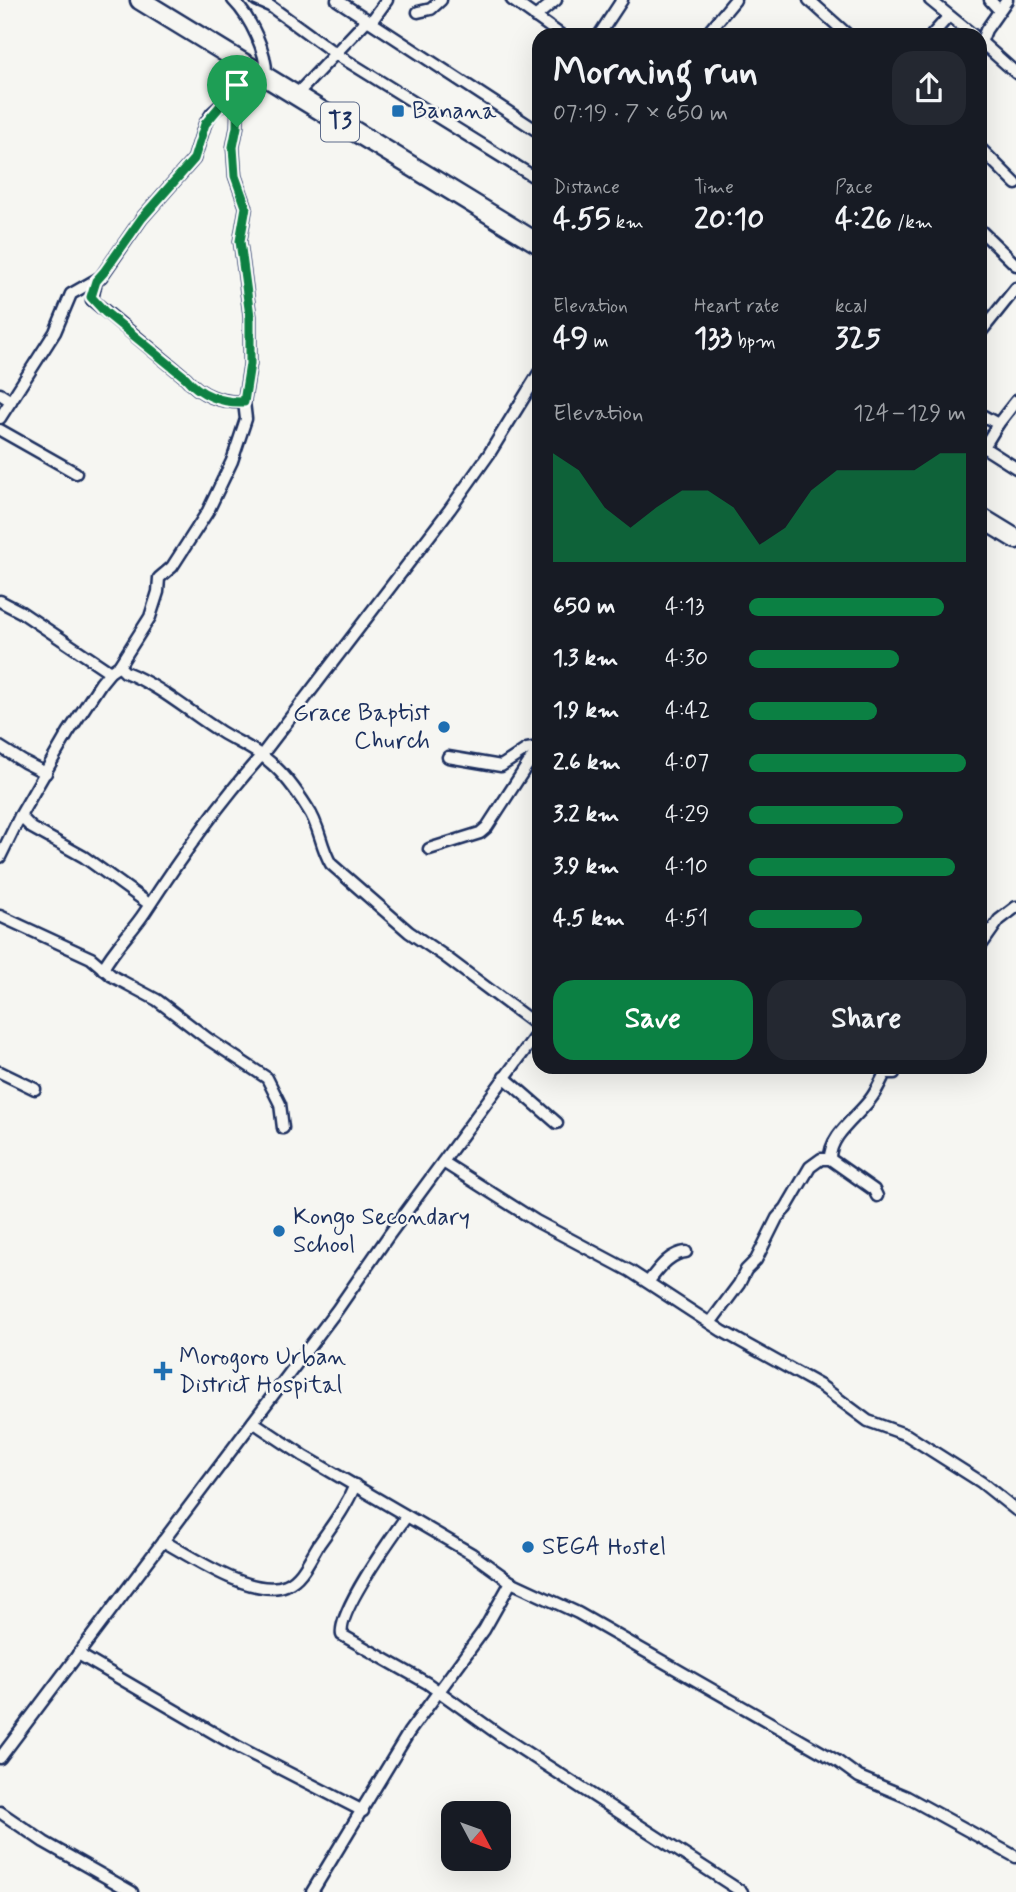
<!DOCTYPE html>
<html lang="en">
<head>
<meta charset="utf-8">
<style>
  :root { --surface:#171b24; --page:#242831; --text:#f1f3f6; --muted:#9ea1a6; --accent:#0b8043 }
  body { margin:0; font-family:Mynerve,sans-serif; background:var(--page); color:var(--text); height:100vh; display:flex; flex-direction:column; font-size:26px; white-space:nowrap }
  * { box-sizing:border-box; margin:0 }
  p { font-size:23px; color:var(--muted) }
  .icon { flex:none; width:38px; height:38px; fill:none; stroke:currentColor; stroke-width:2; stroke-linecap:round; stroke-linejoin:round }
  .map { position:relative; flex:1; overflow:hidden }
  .panel { position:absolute; left:532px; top:28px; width:455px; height:1046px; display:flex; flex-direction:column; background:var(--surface); border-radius:21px; box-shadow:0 7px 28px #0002 }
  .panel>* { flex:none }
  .needle { width:46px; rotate:131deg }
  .buttons { position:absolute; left:441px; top:1801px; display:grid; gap:14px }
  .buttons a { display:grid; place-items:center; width:70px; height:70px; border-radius:14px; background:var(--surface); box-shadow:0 7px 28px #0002; font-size:35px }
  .pin { position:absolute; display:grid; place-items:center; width:60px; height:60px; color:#fff; margin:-72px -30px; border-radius:50% 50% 50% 0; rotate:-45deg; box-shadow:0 0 7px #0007 }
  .pin .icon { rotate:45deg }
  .round { display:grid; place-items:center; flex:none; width:74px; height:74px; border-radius:21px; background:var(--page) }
  .headline { display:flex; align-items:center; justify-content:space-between; height:119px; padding:0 21px }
  h1 { font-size:38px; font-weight:800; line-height:52px }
  .figures { display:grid; grid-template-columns:repeat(3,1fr); gap:10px; height:119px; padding:7px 21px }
  .figures div { display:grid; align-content:center }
  .figures b { font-size:30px; font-weight:800 }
  .figures small { font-size:19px; font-weight:400 }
  .figures p { font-size:19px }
  .chart { height:196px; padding:14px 21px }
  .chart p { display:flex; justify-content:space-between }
  .chart svg { width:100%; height:126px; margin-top:7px; fill:var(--accent); opacity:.7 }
  .action { display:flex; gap:14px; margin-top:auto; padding:14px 21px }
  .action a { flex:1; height:80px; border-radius:21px; background:var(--accent); color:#fff; font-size:28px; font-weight:800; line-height:80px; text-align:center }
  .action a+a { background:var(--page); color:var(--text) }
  ul { padding:0 21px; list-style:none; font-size:23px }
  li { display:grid; grid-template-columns:112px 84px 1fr; align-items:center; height:52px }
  li i { height:18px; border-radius:9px; background:var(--accent) }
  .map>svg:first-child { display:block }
</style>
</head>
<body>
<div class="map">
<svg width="1016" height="1892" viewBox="0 0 1016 1892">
  <rect width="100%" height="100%" fill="#f6f6f2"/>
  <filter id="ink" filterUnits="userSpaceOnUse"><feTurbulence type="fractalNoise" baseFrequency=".0143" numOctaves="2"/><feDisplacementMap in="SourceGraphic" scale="14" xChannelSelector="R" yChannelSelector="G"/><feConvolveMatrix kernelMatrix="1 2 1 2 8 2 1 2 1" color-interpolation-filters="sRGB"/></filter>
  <g filter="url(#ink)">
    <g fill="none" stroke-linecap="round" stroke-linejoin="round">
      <!-- street casing -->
      <g stroke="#1b2f5e" stroke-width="15">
        <g id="street">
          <path d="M233 0C250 17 268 53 266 78"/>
          <path d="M256 0 270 6 336 54 539 180"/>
          <path d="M337 0 539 132"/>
          <path d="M512 0 561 35"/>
          <path d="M809 0 848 35"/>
          <path d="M930 0 973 35"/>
          <path d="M990 0 999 10"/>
          <path d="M418 12 431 9 441 0"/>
          <path d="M535 17 556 0"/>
          <path d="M371 22 387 0"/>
          <path d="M599 35 622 0"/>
          <path d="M706 35 735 0"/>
          <path d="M932 35 949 16"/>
          <path d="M980 41 1016 73"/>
          <path d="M980 45 986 30 1007 0"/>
          <path d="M296 95 367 20"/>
          <path d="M980 148 1016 184"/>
          <path d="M980 230 1016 265"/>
          <path d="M96 281 92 300 186 378C200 395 222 403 244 402"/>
          <path d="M980 333 1016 288"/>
          <path d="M0 394 11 401"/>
          <path d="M980 414 998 424"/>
          <path d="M0 418 55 332 71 294 101 277 142 218 194 159 205 124 212 113 234 93 250 68"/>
          <path d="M0 430 76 473"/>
          <path d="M980 445 1016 468"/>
          <path d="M984 447 998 424 1016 401"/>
          <path d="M0 601 21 612 110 672"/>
          <path d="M119 666 125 672C160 686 189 712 221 732 237 742 257 750 271 763 285 775 298 793 308 809 320 826 320 846 331 864L409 932 443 955 539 1027"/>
          <path d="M0 747 24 762 46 773"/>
          <path d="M448 757 501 766 527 749 539 747"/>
          <path d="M20 816 32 828 84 857 149 904"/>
          <path d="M429 849 480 833 487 827 539 747"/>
          <path d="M0 857 20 816 68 733 101 683 110 672 119 666 150 617 158 592 159 578 172 567 208 511 232 461 246 419 244 402 250 364V316L240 241 246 207 235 176 233 147 237 127 238 85"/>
          <path d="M0 916 91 958 112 976 157 1000 208 1039 267 1078 280 1104 283 1128"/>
          <path d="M980 947 999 920 1016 907"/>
          <path d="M103 969C114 948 132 932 145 912 180 858 218 804 261 756L450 509 489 454 539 373"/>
          <path d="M0 1072 35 1089"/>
          <path d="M504 1077 557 1123"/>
          <path d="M830 1159C829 1135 859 1116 872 1097 877 1090 881 1081 885 1073H894L895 1068"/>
          <path d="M443 1162 536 1221 630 1271 722 1331 821 1386 868 1421 907 1435 981 1482 1016 1510"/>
          <path d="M648 1282C658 1270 669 1253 686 1252"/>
          <path d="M710 1323 739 1284 746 1270 756 1260 777 1218 786 1208 810 1167 821 1159H830L874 1190 877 1196"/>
          <path d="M253 1422 304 1456 472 1554 511 1582 578 1613 837 1761 859 1777 907 1797 1016 1857"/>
          <path d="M406 1517C391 1538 337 1613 342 1635L427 1683 498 1734 742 1892"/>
          <path d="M163 1541C192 1557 253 1599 286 1585 302 1579 310 1558 319 1544 333 1524 346 1507 355 1485"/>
          <path d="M78 1654 238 1747 363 1811"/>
          <path d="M0 1758 337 1310 389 1235 539 1031"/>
          <path d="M0 1812 44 1842 132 1892"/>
          <path d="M312 1892 409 1732 484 1630 511 1582"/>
        </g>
      </g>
      <!-- highway casing -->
      <g stroke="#1b2f5e" stroke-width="23">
        <g id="highway">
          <path d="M140 0 539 244"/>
          <path d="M980 517 1016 539"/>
        </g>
      </g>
      <!-- street -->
      <use href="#street" stroke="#f6f6f2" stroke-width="10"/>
      <!-- highway -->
      <use href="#highway" stroke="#f6f6f2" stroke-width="18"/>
    </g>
  </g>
  <g fill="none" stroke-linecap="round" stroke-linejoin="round" filter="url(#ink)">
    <!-- route casing -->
    <g stroke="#fff" stroke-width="14">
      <path id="route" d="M238 85 237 127 233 147 235 176 246 207 240 241 250 316V364L244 402C222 403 200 395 186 378L105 312 91 297 96 281 104 272 142 218 194 159 205 124Z"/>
    </g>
    <!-- route -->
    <use href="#route" stroke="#0b8043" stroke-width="9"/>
  </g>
  <!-- markers -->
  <g fill="#1f6fb2" stroke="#f6f6f2" stroke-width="2.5">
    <rect x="391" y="104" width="14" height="14" rx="3.5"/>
    <circle cx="444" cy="727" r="7"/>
    <circle cx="279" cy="1231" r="7"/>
    <path d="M159.5 1360.5h7v7h7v7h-7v7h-7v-7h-7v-7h7z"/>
    <circle cx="528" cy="1547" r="7"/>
  </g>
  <g text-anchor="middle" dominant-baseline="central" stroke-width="5" stroke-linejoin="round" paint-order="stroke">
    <!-- shield labels -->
    <rect fill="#f6f6f2" stroke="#5d6b8a" stroke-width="2" x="321" y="102.5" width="38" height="39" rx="5"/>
    <g font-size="23" font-weight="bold" fill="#1b2f5e">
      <text x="340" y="122">T3</text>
    </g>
    <!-- poi labels -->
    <g font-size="24" fill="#1b2f5e" stroke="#f6f6f2" text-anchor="start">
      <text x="412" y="111">Banana</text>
      <text x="430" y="713" text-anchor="end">Grace Baptist<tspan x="430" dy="28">Church</tspan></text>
      <text x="293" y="1217">Kongo Secondary<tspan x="293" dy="28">School</tspan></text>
      <text x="179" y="1357">Morogoro Urban<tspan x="179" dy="28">District Hospital</tspan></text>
      <text x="542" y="1547">SEGA Hostel</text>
    </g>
  </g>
</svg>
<div class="buttons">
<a><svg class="needle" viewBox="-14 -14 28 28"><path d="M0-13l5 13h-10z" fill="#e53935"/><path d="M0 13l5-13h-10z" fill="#9ea1a6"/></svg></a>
</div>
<div class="pin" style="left:237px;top:127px;background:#1e9e55"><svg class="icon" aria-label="arrive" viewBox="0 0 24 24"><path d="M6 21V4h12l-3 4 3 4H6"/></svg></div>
<section class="panel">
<div class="headline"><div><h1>Morning run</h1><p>07:19 · 7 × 650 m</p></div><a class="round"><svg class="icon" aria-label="share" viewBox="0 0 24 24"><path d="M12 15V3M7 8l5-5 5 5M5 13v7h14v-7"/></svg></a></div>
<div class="figures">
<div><p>Distance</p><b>4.55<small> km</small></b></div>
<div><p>Time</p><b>20:10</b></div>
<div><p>Pace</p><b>4:26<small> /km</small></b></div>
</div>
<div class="figures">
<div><p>Elevation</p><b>49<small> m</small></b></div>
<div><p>Heart rate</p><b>133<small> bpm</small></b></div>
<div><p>kcal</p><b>325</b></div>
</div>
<div class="chart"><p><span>Elevation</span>124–129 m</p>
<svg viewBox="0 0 160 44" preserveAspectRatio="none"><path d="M0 44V6L10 12L20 25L30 32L40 25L50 19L60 19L70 25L80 38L90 32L100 19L110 12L120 12L130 12L140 12L150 6L160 6V44z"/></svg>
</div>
<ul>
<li><b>650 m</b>4:13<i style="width:90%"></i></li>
<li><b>1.3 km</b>4:30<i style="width:69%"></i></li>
<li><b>1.9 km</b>4:42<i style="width:59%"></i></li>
<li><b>2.6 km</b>4:07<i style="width:100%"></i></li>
<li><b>3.2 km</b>4:29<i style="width:71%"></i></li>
<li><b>3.9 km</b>4:10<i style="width:95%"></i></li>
<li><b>4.5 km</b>4:51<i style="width:52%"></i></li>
</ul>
<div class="action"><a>Save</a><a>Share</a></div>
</section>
</div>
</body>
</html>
